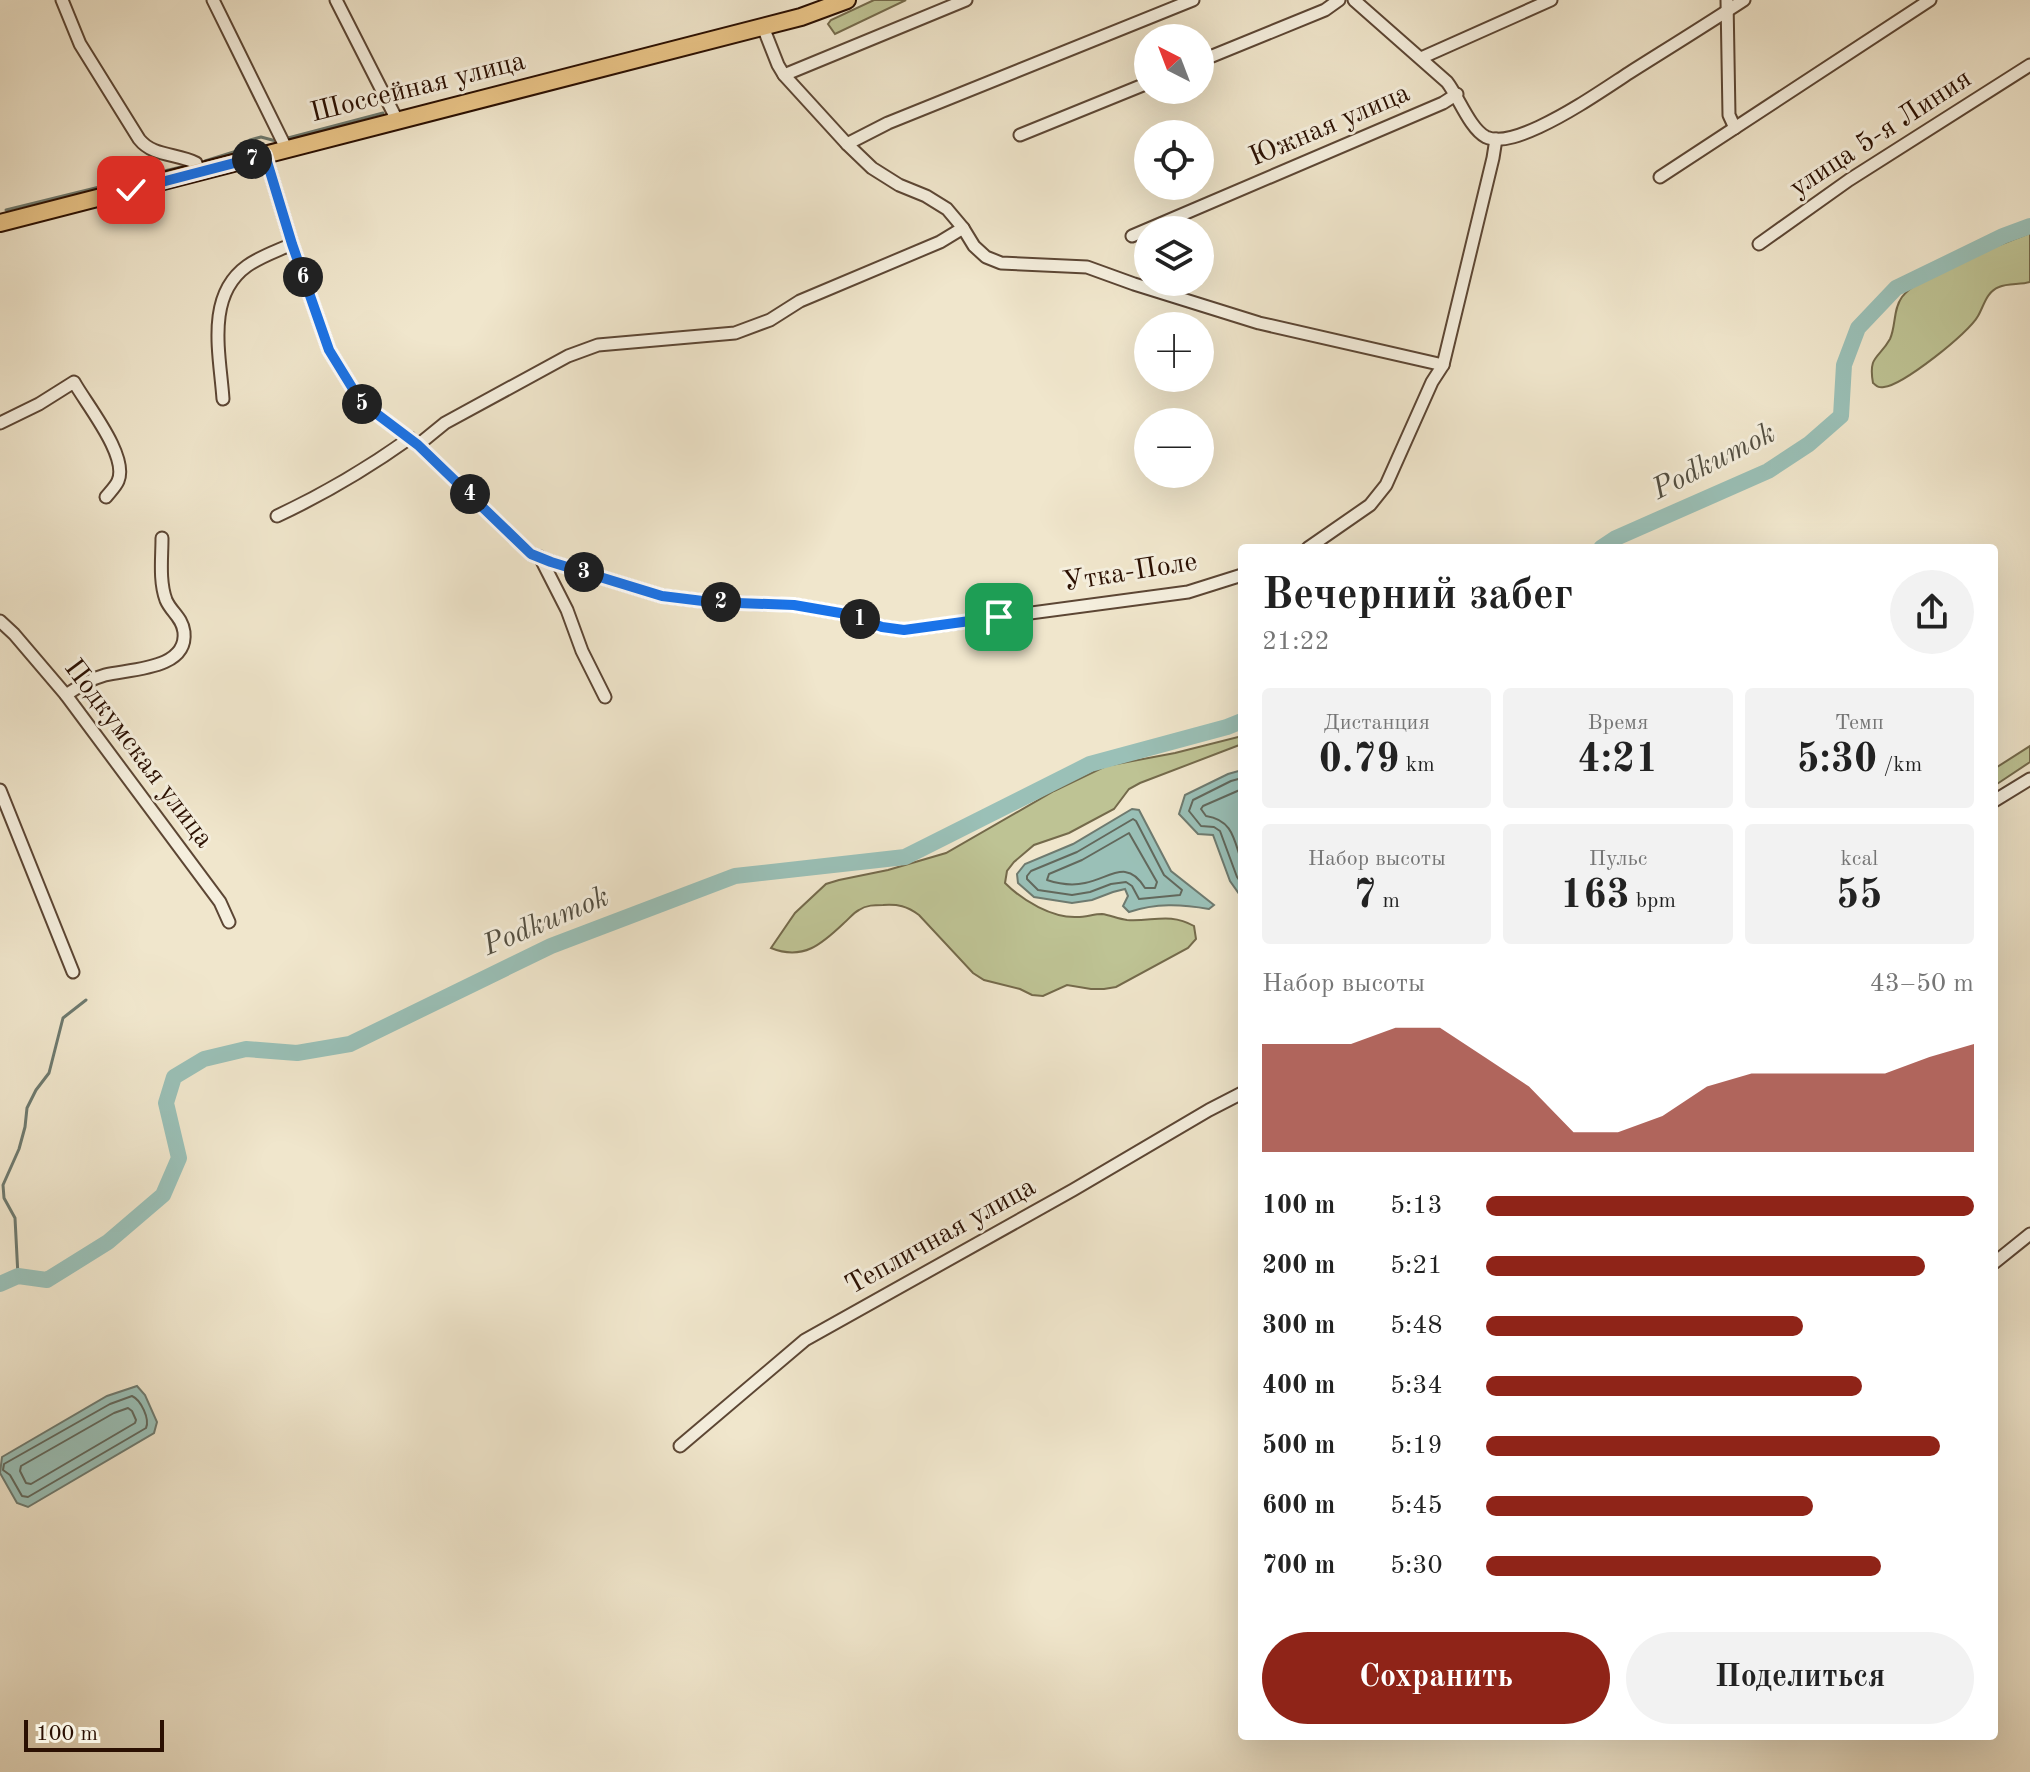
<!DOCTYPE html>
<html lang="ru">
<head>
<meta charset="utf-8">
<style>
  :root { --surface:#fff; --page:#f2f2f2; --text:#222; --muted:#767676; --accent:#8f2418 }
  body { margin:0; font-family:"Old Standard TT",serif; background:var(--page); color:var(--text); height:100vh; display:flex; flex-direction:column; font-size:30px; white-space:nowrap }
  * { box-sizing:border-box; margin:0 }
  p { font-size:26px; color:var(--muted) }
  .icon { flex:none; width:44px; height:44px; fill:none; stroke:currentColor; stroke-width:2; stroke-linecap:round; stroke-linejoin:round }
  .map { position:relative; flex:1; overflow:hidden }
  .sheet { position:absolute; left:1238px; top:544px; width:760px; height:1196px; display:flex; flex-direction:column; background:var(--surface); border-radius:8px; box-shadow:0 8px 32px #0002 }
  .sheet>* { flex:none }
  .needle { width:52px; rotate:318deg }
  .buttons { position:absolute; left:1134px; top:24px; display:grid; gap:16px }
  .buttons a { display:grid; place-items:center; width:80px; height:80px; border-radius:50%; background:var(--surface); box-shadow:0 8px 32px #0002; font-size:40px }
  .scale { position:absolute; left:24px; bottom:20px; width:140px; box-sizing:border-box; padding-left:8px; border:4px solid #2b1002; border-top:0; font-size:22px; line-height:28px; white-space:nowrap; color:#2b1002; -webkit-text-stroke:6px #f5efde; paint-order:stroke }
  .pin { position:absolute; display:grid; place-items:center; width:68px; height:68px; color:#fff; margin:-34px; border-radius:16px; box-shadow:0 4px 12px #0006 }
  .km { position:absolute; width:40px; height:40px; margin:-20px; border-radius:50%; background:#222; color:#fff; font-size:22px; line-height:40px; text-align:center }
  .round { display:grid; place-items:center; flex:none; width:84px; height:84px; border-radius:42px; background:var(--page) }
  .head { display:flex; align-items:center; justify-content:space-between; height:136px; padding:0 24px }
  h1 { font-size:44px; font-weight:700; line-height:60px }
  .stats { display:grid; grid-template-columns:repeat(3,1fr); gap:12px; height:136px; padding:8px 24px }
  .stats div { display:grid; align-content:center; border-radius:8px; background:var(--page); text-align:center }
  .stats b { font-size:40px; font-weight:700 }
  .stats small { font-size:22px; font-weight:400 }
  .stats p { font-size:22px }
  .chart { height:224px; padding:16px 24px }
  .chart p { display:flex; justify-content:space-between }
  .chart svg { width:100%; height:144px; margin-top:8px; fill:var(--accent); opacity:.7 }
  .primary-button { display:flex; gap:16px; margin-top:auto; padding:16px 24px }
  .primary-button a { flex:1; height:92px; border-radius:48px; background:var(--accent); color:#fff; font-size:32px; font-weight:700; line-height:92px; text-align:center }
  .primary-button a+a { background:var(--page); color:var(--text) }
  ul { padding:0 24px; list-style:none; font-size:26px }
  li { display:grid; grid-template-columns:128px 96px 1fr; align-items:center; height:60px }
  li i { height:20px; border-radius:10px; background:var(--accent) }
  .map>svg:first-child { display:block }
</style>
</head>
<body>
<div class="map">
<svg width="2030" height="1772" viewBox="0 0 2030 1772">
  <rect width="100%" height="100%" fill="#f0e6cc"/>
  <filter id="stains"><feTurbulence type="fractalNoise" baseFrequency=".0025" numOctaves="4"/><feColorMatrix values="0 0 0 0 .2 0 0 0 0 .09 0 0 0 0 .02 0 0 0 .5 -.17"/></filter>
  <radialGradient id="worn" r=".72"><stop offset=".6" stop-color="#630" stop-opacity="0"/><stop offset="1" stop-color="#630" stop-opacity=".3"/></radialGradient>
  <!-- green -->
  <g fill="#bec394" stroke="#746a4b" stroke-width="2">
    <path d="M874 0H906L835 34 828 24 831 20Z"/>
    <path d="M2030 233V282C2021 285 2008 283 1999 287 1986 292 1984 306 1978 316 1969 333 1903 385 1884 387 1878 388 1877 386 1873 383 1868 355 1879 359 1890 339 1896 326 1893 309 1902 297 1921 272 1999 246 2030 233Z"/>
    <path d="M1242 736V744L1140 783 1129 789 1114 809 1069 833 1034 845 1014 862 1007 871 1005 883C1023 901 1052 918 1077 917 1086 917 1094 914 1102 914 1110 915 1118 919 1127 920 1152 922 1169 912 1194 926L1196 939 1188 948 1116 987 1104 989H1091L1067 985 1043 996 1032 995 1020 989 984 980 973 973 919 915C907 906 898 904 883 905 875 905 866 905 859 910 853 913 849 919 844 923 822 944 803 961 771 948L795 913 826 884 839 880 888 870 946 853 1054 791 1106 766 1175 753Z"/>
    <path d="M2030 746V762L1997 784 1994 783V769Z"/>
  </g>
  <!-- water -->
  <g fill="#9ac0b7" stroke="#6e7a6f" stroke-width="2">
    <path d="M1242 770V898L1230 881 1213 835 1198 834 1179 814 1185 795 1228 774Z"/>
    <path d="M1132 809 1139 810 1171 871 1214 905 1209 909C1181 904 1156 903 1129 912L1123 906 1128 896 1125 889 1113 892 1092 900 1072 903 1034 897 1018 883 1017 874 1025 864 1073 844Z"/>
    <path d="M137 1386 145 1395 157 1422 154 1433 28 1507 17 1503 0 1473 2 1457 107 1396Z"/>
  </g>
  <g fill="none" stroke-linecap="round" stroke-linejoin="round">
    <!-- shore -->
    <g stroke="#62685c" stroke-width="2">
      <path d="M1242 778 1231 781 1193 800 1189 811 1201 826 1214 827 1220 831 1237 877 1242 884"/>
      <path d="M1242 789 1203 806 1201 809 1206 816C1233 820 1234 840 1242 863"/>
      <path d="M1133 819 1136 821 1164 875 1182 890 1180 895 1139 899 1132 886 1126 882 1111 884 1090 892 1072 895 1038 890 1027 879V876L1031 871 1077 852Z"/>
      <path d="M1129 833 1157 882 1155 888H1145C1127 858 1110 878 1085 883 1072 886 1059 884 1047 880L1049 874 1082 860Z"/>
      <path d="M132 1396C141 1400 150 1419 146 1428L28 1497 22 1496 10 1475 3 1470 4 1464 110 1404Z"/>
      <path d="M128 1408 132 1411 136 1420 135 1423 31 1484 26 1483 20 1471 21 1466 114 1413Z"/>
    </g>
    <!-- stream -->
    <g stroke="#6e7a6f" stroke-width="3">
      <path d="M288 138 383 113"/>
      <path d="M205 161 240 150 250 140 261 137 276 141"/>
      <path d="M6 210 189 165"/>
      <path d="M18 1276 15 1218 4 1198 3 1185 19 1149 25 1127 27 1108 36 1090 49 1073 63 1018 86 1000"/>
    </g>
    <!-- river -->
    <g stroke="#9ac0b7" stroke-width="16">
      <path d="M1601 548 1616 538 1768 471 1809 444 1841 416 1844 365 1858 328 1896 288 2003 236 2030 226"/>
      <path d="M0 1284 18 1276 47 1280 108 1242 163 1195 179 1158 166 1103 174 1077 204 1059 246 1049 297 1053 350 1044 551 946 735 876 905 857 1090 764 1227 727 1242 721"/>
    </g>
    <!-- minor casing -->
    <g stroke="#5c4634" stroke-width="15">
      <g id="minor">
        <path d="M62 0 80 44 139 139C153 157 177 153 196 163L199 173"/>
        <path d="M213 0 286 148"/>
        <path d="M336 0 397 120"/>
        <path d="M1354 0 1447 82C1458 96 1470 129 1486 137 1501 144 1526 133 1539 127 1571 112 1600 92 1629 73 1667 49 1706 25 1744 0"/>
        <path d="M1727 0 1729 115 1735 128"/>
        <path d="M763 27 778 65 784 75 847 144 872 168 899 185 926 196 947 209 963 228 974 246 986 257 1001 263 1087 267 1134 284 1259 323 1443 365"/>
        <path d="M1421 58 1551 0"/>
        <path d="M1200 61 1325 10 1339 0"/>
        <path d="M784 75 966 0"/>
        <path d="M1020 135 1148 83"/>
        <path d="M847 144 888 123 1193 0"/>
        <path d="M265 155 292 244 329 350 361 402 418 445 531 554 551 562 662 596 711 602 794 605 846 614 882 627 904 630 1188 592 1242 575"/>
        <path d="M1660 177 1930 0"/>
        <path d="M1132 236 1443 103 1457 94"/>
        <path d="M1759 244 1849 180 2030 65"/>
        <path d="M223 399C220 355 205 296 247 266 261 256 277 251 292 244"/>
        <path d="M0 423 39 404 74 382C86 404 129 456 118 481 116 486 110 492 106 497"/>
        <path d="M418 445 445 423 568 356 598 345 735 333 770 320 800 301 940 242 963 228"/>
        <path d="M277 516C324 494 368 468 410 438"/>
        <path d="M1308 548 1370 505 1386 485 1432 382 1443 365 1493 158 1496 139"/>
        <path d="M540 557 567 610 582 651 605 697"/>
        <path d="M0 621 14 634 66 695 220 902 229 922"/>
        <path d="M66 695C78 687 90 679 105 675 129 669 188 670 184 632 182 617 171 612 166 600 159 581 162 558 162 538"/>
        <path d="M0 790 73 972"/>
        <path d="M1994 801 2030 779"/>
        <path d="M1994 1263 2030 1234"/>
        <path d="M680 1446 805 1340 1073 1190 1209 1110 1242 1093"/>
      </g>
    </g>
    <!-- primary casing -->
    <g stroke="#2b1002" stroke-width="20">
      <path id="primary" d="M0 223 801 17 847 0"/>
    </g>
    <!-- minor -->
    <use href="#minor" stroke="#f5efde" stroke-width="11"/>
    <!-- primary -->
    <use href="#primary" stroke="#e8c386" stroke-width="16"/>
  </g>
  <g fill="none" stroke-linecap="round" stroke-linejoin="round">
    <!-- route casing -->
    <g stroke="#fff" stroke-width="16">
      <path id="route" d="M131 190 265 155 292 244 329 350 361 402 418 445 531 554 551 562 662 596 711 602 794 605 846 614 882 627 904 630 999 617"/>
    </g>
    <!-- route -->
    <use href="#route" stroke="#1a73e8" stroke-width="10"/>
  </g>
  <g text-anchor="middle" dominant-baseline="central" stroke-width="6" stroke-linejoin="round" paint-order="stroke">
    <!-- street labels -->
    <g font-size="28" fill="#2b1002" stroke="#f5efde">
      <text transform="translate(418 88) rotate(-14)">Шоссейная улица</text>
      <text transform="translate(1330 126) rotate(-23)">Южная улица</text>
      <text transform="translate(1881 134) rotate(-33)">улица 5-я Линия</text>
      <text transform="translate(1130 573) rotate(-9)">Утка-Поле</text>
      <text transform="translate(138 754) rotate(53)">Подкумская улица</text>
      <text transform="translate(941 1237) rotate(-29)">Тепличная улица</text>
    </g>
    <!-- water labels -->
    <g font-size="30" font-style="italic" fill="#524e41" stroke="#f5efde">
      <text transform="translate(1714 462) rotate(-27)">Podkumok</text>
      <text transform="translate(546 922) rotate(-23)">Podkumok</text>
    </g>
  </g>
  <rect width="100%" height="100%" filter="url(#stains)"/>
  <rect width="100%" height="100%" fill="url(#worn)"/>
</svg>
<div class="buttons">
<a><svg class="needle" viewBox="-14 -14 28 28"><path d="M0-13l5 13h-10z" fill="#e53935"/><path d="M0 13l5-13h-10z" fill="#767676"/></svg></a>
<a><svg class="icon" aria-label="locate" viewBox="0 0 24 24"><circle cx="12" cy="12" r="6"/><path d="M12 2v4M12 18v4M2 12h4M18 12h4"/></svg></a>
<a><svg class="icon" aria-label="layers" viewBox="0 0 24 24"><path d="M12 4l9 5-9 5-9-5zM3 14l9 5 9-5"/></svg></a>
<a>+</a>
<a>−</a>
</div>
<div class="scale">100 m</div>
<div class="pin" style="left:999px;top:617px;background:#1e9e55"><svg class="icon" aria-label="arrive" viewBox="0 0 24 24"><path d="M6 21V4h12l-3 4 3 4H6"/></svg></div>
<div class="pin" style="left:131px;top:190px;background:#d93025"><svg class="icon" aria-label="check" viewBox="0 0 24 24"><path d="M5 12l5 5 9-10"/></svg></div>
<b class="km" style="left:860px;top:619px">1</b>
<b class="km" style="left:721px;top:602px">2</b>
<b class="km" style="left:584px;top:572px">3</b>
<b class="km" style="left:470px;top:494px">4</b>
<b class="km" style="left:362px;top:404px">5</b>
<b class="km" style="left:303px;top:277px">6</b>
<b class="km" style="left:252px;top:159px">7</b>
<section class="sheet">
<div class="head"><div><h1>Вечерний забег</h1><p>21:22</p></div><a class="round"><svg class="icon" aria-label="share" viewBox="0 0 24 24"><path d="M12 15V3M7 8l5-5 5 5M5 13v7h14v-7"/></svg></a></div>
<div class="stats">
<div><p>Дистанция</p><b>0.79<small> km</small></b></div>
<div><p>Время</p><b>4:21</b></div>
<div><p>Темп</p><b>5:30<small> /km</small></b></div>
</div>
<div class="stats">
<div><p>Набор высоты</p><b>7<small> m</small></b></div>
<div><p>Пульс</p><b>163<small> bpm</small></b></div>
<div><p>kcal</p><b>55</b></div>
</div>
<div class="chart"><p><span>Набор высоты</span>43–50 m</p>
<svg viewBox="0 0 160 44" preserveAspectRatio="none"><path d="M0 44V11L10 11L20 11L30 6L40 6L50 15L60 24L70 38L80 38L90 33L100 24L110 20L120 20L130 20L140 20L150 15L160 11V44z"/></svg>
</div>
<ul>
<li><b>100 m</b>5:13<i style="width:100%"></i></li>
<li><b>200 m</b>5:21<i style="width:90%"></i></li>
<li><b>300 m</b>5:48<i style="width:65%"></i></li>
<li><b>400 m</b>5:34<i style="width:77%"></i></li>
<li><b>500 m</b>5:19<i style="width:93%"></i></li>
<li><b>600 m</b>5:45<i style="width:67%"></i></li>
<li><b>700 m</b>5:30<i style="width:81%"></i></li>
</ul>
<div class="primary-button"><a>Сохранить</a><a>Поделиться</a></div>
</section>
</div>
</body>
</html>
